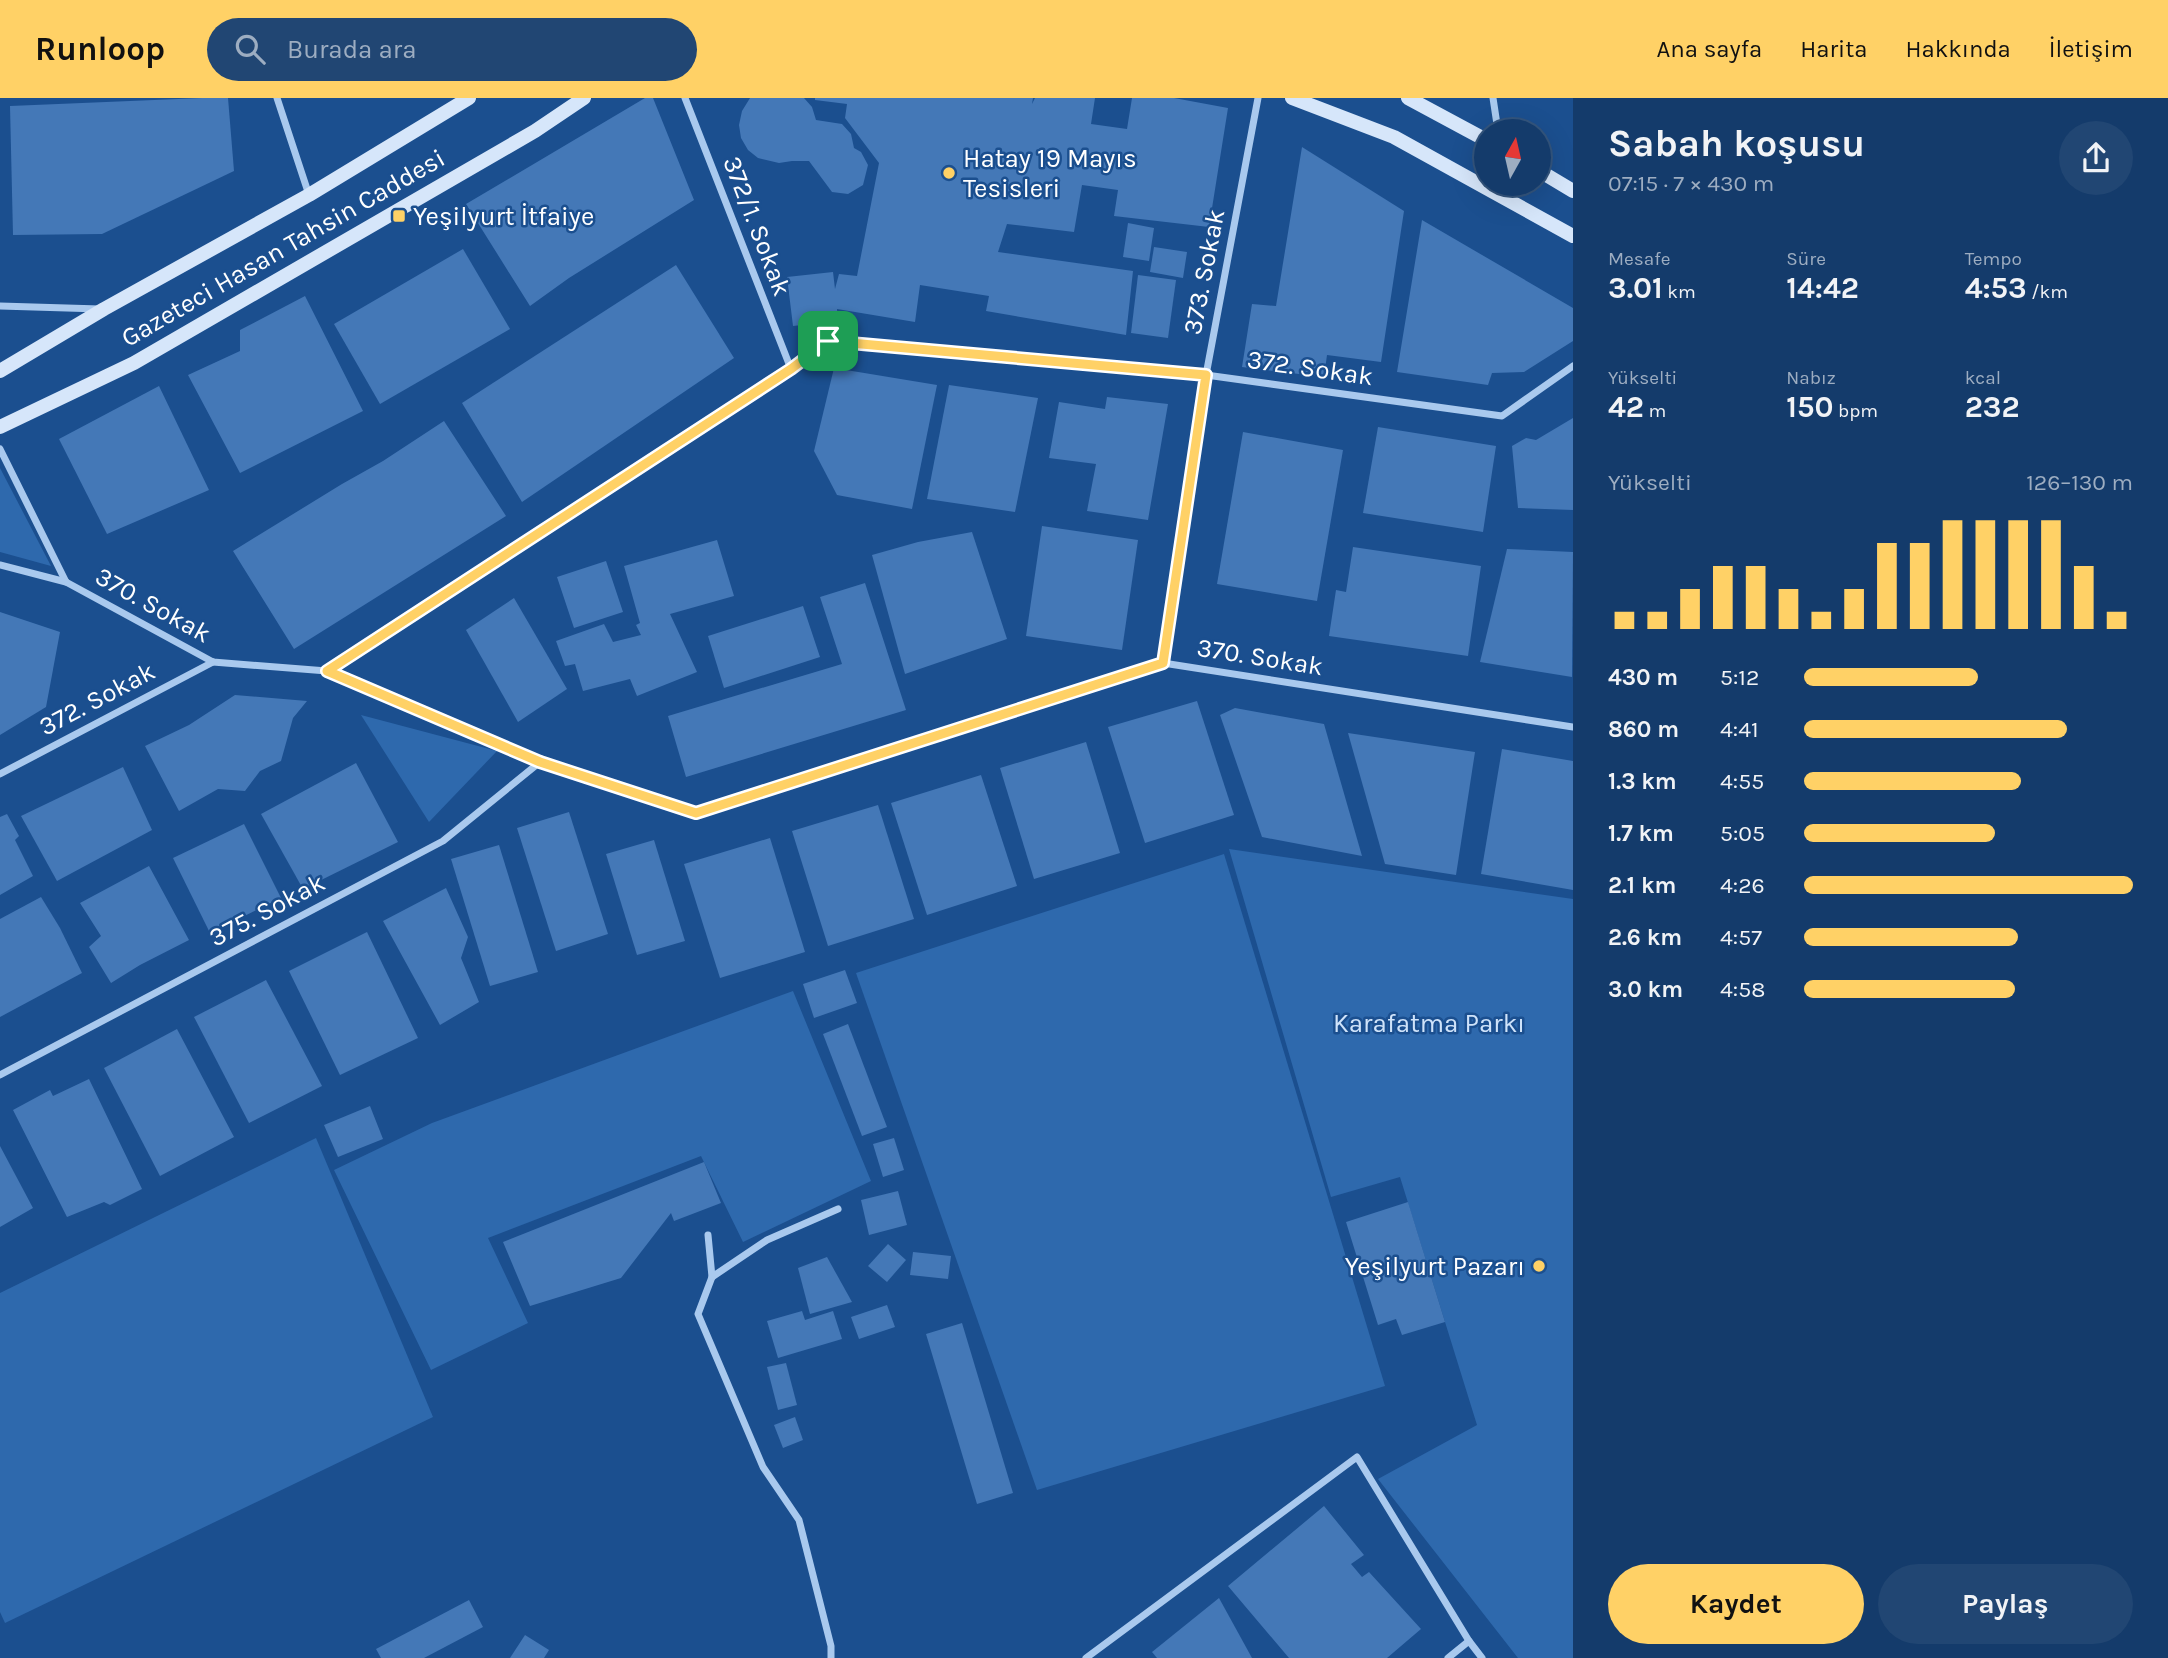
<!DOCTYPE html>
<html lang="tr">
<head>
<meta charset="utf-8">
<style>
  :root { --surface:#143b6b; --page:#214673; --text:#f1f3f6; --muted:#9dadc1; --line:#33557e; --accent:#ffd166 }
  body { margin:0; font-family:Karla,sans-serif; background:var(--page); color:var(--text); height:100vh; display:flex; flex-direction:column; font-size:26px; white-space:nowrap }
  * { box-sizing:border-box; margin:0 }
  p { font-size:23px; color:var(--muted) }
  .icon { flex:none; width:38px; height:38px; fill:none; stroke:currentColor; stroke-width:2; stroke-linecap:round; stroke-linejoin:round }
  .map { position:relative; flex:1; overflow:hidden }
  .panel { display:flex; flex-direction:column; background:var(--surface); width:595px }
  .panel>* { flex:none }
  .needle { width:46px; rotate:8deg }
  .fabs { position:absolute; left:1474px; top:21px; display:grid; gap:14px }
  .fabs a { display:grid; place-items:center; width:77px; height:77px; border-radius:50%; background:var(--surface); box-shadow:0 7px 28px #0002,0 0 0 2px var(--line); font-size:35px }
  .pin { position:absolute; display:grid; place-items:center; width:60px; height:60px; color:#fff; margin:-30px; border-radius:14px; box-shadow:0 4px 10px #0006 }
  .round { display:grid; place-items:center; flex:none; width:74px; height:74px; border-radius:37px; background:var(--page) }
  .overview { display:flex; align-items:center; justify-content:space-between; height:119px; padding:0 35px }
  h1 { font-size:38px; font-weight:700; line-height:52px }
  .stats { display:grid; grid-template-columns:repeat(3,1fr); gap:10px; height:119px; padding:7px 35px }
  .stats div { display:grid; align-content:center }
  .stats b { font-size:30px; font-weight:700 }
  .stats small { font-size:19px; font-weight:400 }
  .stats p { font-size:19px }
  .chart { height:196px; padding:14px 35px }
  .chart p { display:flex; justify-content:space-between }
  .chart svg { width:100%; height:126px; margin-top:7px; stroke:var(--accent); stroke-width:6 }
  .primary-button { display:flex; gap:14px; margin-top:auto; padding:14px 35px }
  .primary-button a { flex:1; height:80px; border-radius:42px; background:var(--accent); color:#111; font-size:28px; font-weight:700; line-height:80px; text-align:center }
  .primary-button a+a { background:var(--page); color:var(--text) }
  ul { padding:0 35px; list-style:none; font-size:23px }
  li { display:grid; grid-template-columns:112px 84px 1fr; align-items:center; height:52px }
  li i { height:18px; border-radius:9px; background:var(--accent) }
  header { display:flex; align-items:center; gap:42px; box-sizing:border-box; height:98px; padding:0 35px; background:var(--accent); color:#111 }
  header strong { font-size:33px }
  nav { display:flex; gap:38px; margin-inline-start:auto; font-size:24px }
  .search { width:490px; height:63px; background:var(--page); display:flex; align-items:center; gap:18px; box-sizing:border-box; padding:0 24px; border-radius:38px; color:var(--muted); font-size:26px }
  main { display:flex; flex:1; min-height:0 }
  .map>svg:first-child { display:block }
</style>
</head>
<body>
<header>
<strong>Runloop</strong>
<div class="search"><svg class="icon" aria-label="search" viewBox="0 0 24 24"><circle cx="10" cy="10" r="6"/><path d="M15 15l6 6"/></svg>Burada ara</div>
<nav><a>Ana sayfa</a><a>Harita</a><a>Hakkında</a><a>İletişim</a></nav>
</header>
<main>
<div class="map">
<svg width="1573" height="1560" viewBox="0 0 1573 1560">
  <rect width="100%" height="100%" fill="#1b4f8f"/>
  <!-- green -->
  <g fill="#2e69ad">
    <path d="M0 370 51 468 0 454Z"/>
    <path d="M361 617 497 653 429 724Z"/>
    <path d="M1229 751 1573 801V1560H1518L1378 1381 1477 1327 1400 1079 1331 1099Z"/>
    <path d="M1224 756 1385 1288 1037 1392 856 875Z"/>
    <path d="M793 893 871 1083 743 1144 701 1058 488 1140 528 1225 431 1272 334 1072 432 1025Z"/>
    <path d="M316 1040 433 1319 5 1525 0 1514V1195Z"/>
  </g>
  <!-- building -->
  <g fill="#4478b7">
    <path d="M202 0H228L234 73 102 136 13 137 10 8Z"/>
    <path d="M645 0H653L694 102 569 180 530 208 466 106Z"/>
    <path d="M750 0H804L812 9 816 22 842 26 851 36 854 50 861 54 868 67 863 87 848 96 832 94 809 63H792L779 65 758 60 748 52 741 40 739 27 742 13Z"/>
    <path d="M815 0H1033L1032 6 1035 0H1095L1091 26 1127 31 1132 0H1174L1228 10 1209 129 1114 118 1118 92 1082 87 1074 134 1007 126 998 154 1133 173 1126 237 986 213 989 198 920 187 915 224 837 211 838 223 793 228 787 179 833 174 835 191 839 176 857 178 879 65 845 20 847 6 815 2Z"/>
    <path d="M1302 49 1404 113 1381 264 1327 257 1324 279 1242 269 1252 206 1276 208Z"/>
    <path d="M1422 122 1573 210V243L1524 274 1492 275 1488 287 1397 274Z"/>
    <path d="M1128 125 1154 130 1149 163 1123 159Z"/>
    <path d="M1154 149 1187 154 1183 180 1150 174Z"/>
    <path d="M463 151 510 231 380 306 334 226Z"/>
    <path d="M676 167 734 260 522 404 462 305Z"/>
    <path d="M1138 177 1176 182 1168 240 1131 235Z"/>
    <path d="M305 198 363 313 240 375 188 277 240 253V232Z"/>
    <path d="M834 270 937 287 912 411 837 397 814 353Z"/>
    <path d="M949 287 1038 300 1015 414 927 401Z"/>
    <path d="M159 288 209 392 107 436 59 341Z"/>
    <path d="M1107 299 1168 306 1148 422 1087 413 1096 366 1049 360 1059 304 1105 311Z"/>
    <path d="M1573 320V412L1518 410 1512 348 1526 340 1536 342Z"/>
    <path d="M444 323 506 418 294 551 233 453 342 386 383 363Z"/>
    <path d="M1378 329 1496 348 1483 434 1363 415Z"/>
    <path d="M1243 334 1343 352 1317 503 1217 486Z"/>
    <path d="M1042 428 1138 442 1122 552 1026 538Z"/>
    <path d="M972 434 1007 541 905 576 872 457 918 444Z"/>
    <path d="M717 442 734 498 670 516 697 574 637 598 630 581 583 593 575 566 565 568 556 543 604 526 613 544 641 537 636 527 640 525 624 468Z"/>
    <path d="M1353 449 1481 468 1468 558 1329 538 1336 492 1346 494Z"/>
    <path d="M1507 451 1573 454 1572 579 1480 564Z"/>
    <path d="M606 463 623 514 574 530 557 479Z"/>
    <path d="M865 485 906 612 686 679 668 618 842 566 820 499Z"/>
    <path d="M514 500 567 591 518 624 466 532Z"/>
    <path d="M803 508 820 559 724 590 708 538Z"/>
    <path d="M0 514 60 534 46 609 0 637Z"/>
    <path d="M235 597 307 603 293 620 281 663 260 673 245 693 218 691 179 713 145 648 189 627Z"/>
    <path d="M1197 603 1234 717 1145 745 1108 629Z"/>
    <path d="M1235 610 1324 626 1362 758 1262 739 1220 617Z"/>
    <path d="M1348 635 1475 654 1456 777 1385 766Z"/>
    <path d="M1086 644 1120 755 1034 781 1000 670Z"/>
    <path d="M1502 651 1573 663V792L1481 776Z"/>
    <path d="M356 665 398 744 303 791 261 716Z"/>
    <path d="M123 669 152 732 57 783 21 718Z"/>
    <path d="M981 677 1017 788 927 817 891 705Z"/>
    <path d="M878 707 914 821 828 848 792 733Z"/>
    <path d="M569 714 608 836 556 853 517 730Z"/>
    <path d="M7 716 19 738 15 742 33 778 0 797V719Z"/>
    <path d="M244 726 281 800 210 835 173 760Z"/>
    <path d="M770 740 805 854 720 880 684 766Z"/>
    <path d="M654 742 685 843 637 857 606 756Z"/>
    <path d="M499 747 538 874 490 888 451 761Z"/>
    <path d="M149 768 189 842 140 867 111 885 89 849 101 838 80 805Z"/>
    <path d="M446 790 468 839 461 860 479 904 440 927 383 823Z"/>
    <path d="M41 799 60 830 82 875 0 919V821Z"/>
    <path d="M367 834 418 940 340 977 289 873Z"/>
    <path d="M845 872 857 905 814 920 803 886Z"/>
    <path d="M266 882 322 988 249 1025 194 919Z"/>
    <path d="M848 926 887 1029 862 1038 823 936Z"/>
    <path d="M177 931 234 1039 160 1078 104 970Z"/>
    <path d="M89 981 142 1091 110 1107 104 1104 67 1119 13 1012 50 992 53 998Z"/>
    <path d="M370 1008 383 1041 338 1059 324 1027Z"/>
    <path d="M894 1040 904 1072 883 1079 873 1046Z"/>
    <path d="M0 1048 33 1110 0 1129Z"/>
    <path d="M704 1064 721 1105 674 1123 671 1115 621 1180 530 1208 503 1144Z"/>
    <path d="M898 1093 907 1127 869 1137 861 1102Z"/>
    <path d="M1408 1104 1445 1224 1402 1237 1396 1221 1378 1227 1346 1124Z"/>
    <path d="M888 1146 906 1162 887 1184 868 1168Z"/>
    <path d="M913 1154 951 1158 948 1181 910 1177Z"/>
    <path d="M827 1159 852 1204 810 1216 798 1170Z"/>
    <path d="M887 1207 895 1229 859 1241 851 1219Z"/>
    <path d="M802 1213 805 1222 833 1213 842 1241 778 1260 767 1223Z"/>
    <path d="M962 1225 1013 1395 977 1406 926 1236Z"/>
    <path d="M786 1265 797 1307 778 1312 767 1269Z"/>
    <path d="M795 1319 803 1342 783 1350 774 1327Z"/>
    <path d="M1324 1408 1364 1457 1351 1466 1362 1479 1369 1474 1421 1531 1387 1560H1289L1228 1488Z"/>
    <path d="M1219 1500 1252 1560H1157L1152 1554Z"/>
    <path d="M469 1502 483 1529 424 1560H381L376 1551Z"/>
    <path d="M525 1537 549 1552 544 1560H510Z"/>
  </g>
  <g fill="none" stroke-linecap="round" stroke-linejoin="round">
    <!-- street -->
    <g stroke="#a9c9ee" stroke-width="7">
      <path d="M277 0 309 97"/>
      <path d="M685 0 791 271"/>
      <path d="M1493 0 1498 33"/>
      <path d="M0 208 100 211"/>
      <path d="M0 351 66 484 213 564 327 573 540 664 696 715 1163 565 1573 629"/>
      <path d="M0 467 66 484"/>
      <path d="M1163 565 1206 277 1258 0"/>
      <path d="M327 573 791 271 828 243 1206 277 1502 318 1573 268"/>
      <path d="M0 676 213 564"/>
      <path d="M0 977 443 743 540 664"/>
      <path d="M708 1137 712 1179"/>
      <path d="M831 1560V1548L799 1422 763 1369 698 1216 712 1179 767 1142 838 1111"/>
      <path d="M1086 1560 1357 1359 1469 1543 1482 1560"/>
      <path d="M1448 1560 1469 1543"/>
    </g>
    <!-- secondary -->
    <g stroke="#d6e6fa" stroke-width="14">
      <path d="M1292 0 1394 39 1573 138"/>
      <path d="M1408 0 1486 42"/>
      <path d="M1538 72 1573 93"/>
      <path d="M0 273 104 211 309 97 469 0"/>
      <path d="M0 329 134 265 535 33 584 0"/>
    </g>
  </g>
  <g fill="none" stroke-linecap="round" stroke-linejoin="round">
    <!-- route casing -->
    <g stroke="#fff" stroke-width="14">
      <path id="route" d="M828 243 1206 277 1163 565 696 715 540 664 327 573 791 271Z"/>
    </g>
    <!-- route -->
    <use href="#route" stroke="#ffd166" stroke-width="9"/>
  </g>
  <!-- markers -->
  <g fill="#ffd166" stroke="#1b4f8f" stroke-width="2.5">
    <circle cx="949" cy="75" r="7"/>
    <rect x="392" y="111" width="14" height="14" rx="3.5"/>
    <circle cx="1539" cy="1168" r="7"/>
  </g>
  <g text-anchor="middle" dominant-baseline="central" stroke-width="5" stroke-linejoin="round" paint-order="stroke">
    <!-- poi labels -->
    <g font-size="26" fill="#fff" stroke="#1b4f8f" text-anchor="start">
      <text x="963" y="60">Hatay 19 Mayıs<tspan x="963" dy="30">Tesisleri</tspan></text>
      <text x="413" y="118">Yeşilyurt İtfaiye</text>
      <text x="1525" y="1168" text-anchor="end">Yeşilyurt Pazarı</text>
    </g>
    <!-- street labels -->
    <g font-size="26" fill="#fff" stroke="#1b4f8f">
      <text transform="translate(757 128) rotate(69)">372/1. Sokak</text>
      <text transform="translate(283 150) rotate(-30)">Gazeteci Hasan Tahsin Caddesi</text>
      <text transform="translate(1204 174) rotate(-79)">373. Sokak</text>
      <text transform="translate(1310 270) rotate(8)">372. Sokak</text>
      <text transform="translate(153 507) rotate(29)">370. Sokak</text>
      <text transform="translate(1260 559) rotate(9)">370. Sokak</text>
      <text transform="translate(97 601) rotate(-28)">372. Sokak</text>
      <text transform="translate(267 812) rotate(-28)">375. Sokak</text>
    </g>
    <!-- park labels -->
    <g font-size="26" fill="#cfe3fa" stroke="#1b4f8f">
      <text x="1429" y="925">Karafatma Parkı</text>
    </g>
  </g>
</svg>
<div class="fabs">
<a><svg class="needle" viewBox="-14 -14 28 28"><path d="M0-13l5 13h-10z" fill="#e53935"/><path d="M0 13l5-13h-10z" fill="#9dadc1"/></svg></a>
</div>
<div class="pin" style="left:828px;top:243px;background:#1e9e55"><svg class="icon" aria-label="arrive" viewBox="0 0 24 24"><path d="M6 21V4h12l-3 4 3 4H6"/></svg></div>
</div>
<section class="panel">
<div class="overview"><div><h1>Sabah koşusu</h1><p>07:15 · 7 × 430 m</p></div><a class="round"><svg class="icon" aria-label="share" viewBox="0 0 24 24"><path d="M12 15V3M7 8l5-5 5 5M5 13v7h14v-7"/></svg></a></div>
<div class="stats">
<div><p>Mesafe</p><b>3.01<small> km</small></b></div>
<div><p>Süre</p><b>14:42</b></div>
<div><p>Tempo</p><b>4:53<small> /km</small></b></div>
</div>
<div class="stats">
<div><p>Yükselti</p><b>42<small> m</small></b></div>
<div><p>Nabız</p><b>150<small> bpm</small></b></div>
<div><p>kcal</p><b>232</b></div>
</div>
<div class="chart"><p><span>Yükselti</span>126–130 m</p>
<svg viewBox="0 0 160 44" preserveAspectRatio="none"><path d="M5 44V38M15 44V38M25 44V30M35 44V22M45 44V22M55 44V30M65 44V38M75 44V30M85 44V14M95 44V14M105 44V6M115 44V6M125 44V6M135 44V6M145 44V22M155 44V38"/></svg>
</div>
<ul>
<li><b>430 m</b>5:12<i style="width:53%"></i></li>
<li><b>860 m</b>4:41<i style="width:80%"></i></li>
<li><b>1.3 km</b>4:55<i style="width:66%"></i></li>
<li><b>1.7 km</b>5:05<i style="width:58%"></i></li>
<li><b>2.1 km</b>4:26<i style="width:100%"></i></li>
<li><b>2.6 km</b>4:57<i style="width:65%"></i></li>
<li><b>3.0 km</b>4:58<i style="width:64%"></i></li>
</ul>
<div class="primary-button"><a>Kaydet</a><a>Paylaş</a></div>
</section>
</main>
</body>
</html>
